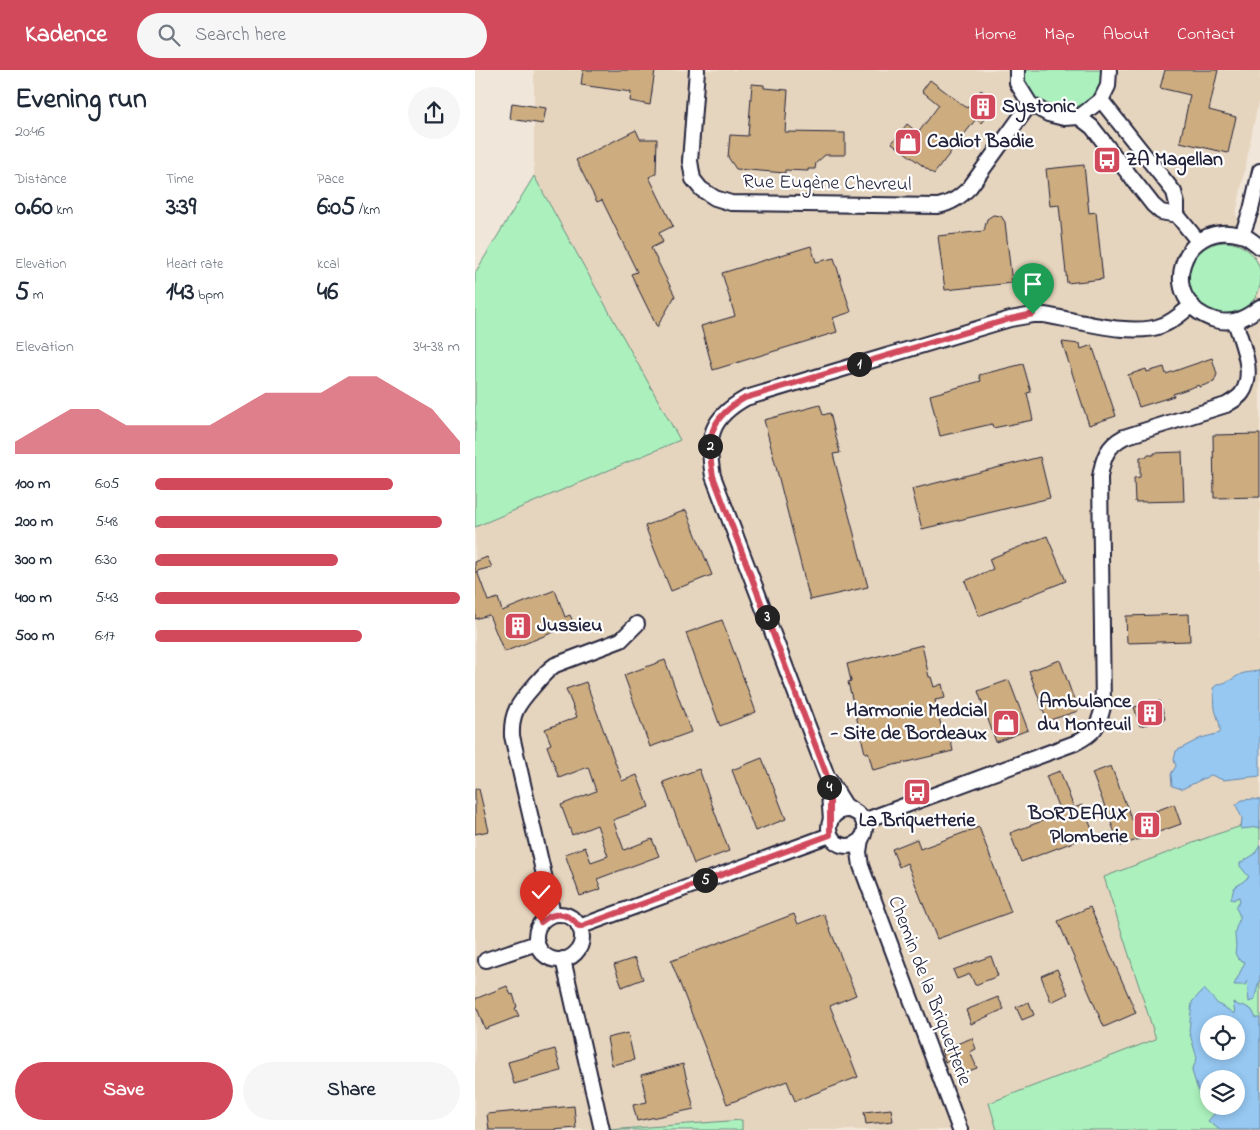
<!DOCTYPE html>
<html lang="en">
<head>
<meta charset="utf-8">
<style>
  :root { --surface:#fff; --page:#f6f6f7; --text:#1f2937; --muted:#747a83; --accent:#d1495b }
  body { margin:0; font-family:"Indie Flower",sans-serif; background:var(--page); color:var(--text); height:100vh; display:flex; flex-direction:column; font-size:19px; white-space:nowrap }
  * { box-sizing:border-box; margin:0 }
  p { font-size:16px; color:var(--muted) }
  .icon { flex:none; width:28px; height:28px; fill:none; stroke:currentColor; stroke-width:2; stroke-linecap:round; stroke-linejoin:round }
  .map { position:relative; flex:1; overflow:hidden }
  .panel { display:flex; flex-direction:column; background:var(--surface); width:475px }
  .panel>* { flex:none }
  .buttons { position:absolute; left:725px; top:945px; display:grid; gap:10px }
  .buttons a { display:grid; place-items:center; width:45px; height:45px; border-radius:50%; background:var(--surface); box-shadow:0 2px 8px #0003; font-size:25px }
  .pin { position:absolute; display:grid; place-items:center; width:42px; height:42px; color:#fff; margin:-51px -21px; border-radius:50% 50% 50% 0; rotate:-45deg; box-shadow:0 0 5px #0007 }
  .pin .icon { rotate:45deg }
  .km { position:absolute; width:25px; height:25px; margin:-12px; border-radius:50%; background:#222; color:#fff; font-size:14px; line-height:25px; text-align:center }
  .round { display:grid; place-items:center; flex:none; width:52px; height:52px; border-radius:26px; background:var(--page) }
  .head { display:flex; align-items:center; justify-content:space-between; height:85px; padding:0 15px }
  h1 { font-size:28px; font-weight:700; line-height:38px }
  .figures { display:grid; grid-template-columns:repeat(3,1fr); gap:8px; height:85px; padding:5px 15px }
  .figures div { display:grid; align-content:center }
  .figures b { font-size:25px; font-weight:700 }
  .figures small { font-size:14px; font-weight:400 }
  .figures p { font-size:14px }
  .chart { height:140px; padding:10px 15px }
  .chart p { display:flex; justify-content:space-between }
  .chart svg { width:100%; height:90px; margin-top:5px; fill:var(--accent); opacity:.7 }
  .primary-button { display:flex; gap:10px; margin-top:auto; padding:10px 15px }
  .primary-button a { flex:1; height:58px; border-radius:30px; background:var(--accent); color:#fff; font-size:20px; font-weight:700; line-height:58px; text-align:center }
  .primary-button a+a { background:var(--page); color:var(--text) }
  ul { padding:0 15px; list-style:none; font-size:16px }
  li { display:grid; grid-template-columns:80px 60px 1fr; align-items:center; height:38px }
  li i { height:12px; border-radius:6px; background:var(--accent) }
  header { display:flex; align-items:center; gap:30px; box-sizing:border-box; height:70px; padding:0 25px; background:var(--accent); color:#fff }
  header strong { font-size:24px }
  nav { display:flex; gap:28px; margin-inline-start:auto; font-size:18px }
  .search { width:350px; height:45px; background:var(--page); display:flex; align-items:center; gap:12px; box-sizing:border-box; padding:0 18px; border-radius:28px; color:var(--muted); font-size:19px }
  main { display:flex; flex:1; min-height:0 }
  .map>svg:first-child { display:block }
</style>
</head>
<body>
<header>
<strong>Kadence</strong>
<div class="search"><svg class="icon" aria-label="search" viewBox="0 0 24 24"><circle cx="10" cy="10" r="6"/><path d="M15 15l6 6"/></svg>Search here</div>
<nav><a>Home</a><a>Map</a><a>About</a><a>Contact</a></nav>
</header>
<main>
<section class="panel">
<div class="head"><div><h1>Evening run</h1><p>20:46</p></div><a class="round"><svg class="icon" aria-label="share" viewBox="0 0 24 24"><path d="M12 15V3M7 8l5-5 5 5M5 13v7h14v-7"/></svg></a></div>
<div class="figures">
<div><p>Distance</p><b>0.60<small> km</small></b></div>
<div><p>Time</p><b>3:39</b></div>
<div><p>Pace</p><b>6:05<small> /km</small></b></div>
</div>
<div class="figures">
<div><p>Elevation</p><b>5<small> m</small></b></div>
<div><p>Heart rate</p><b>143<small> bpm</small></b></div>
<div><p>kcal</p><b>46</b></div>
</div>
<div class="chart"><p><span>Elevation</span>34–38 m</p>
<svg viewBox="0 0 160 44" preserveAspectRatio="none"><path d="M0 44V38L10 30L20 22L30 22L40 30L50 30L60 30L70 30L80 22L90 14L100 14L110 14L120 6L130 6L140 14L150 22L160 38V44z"/></svg>
</div>
<ul>
<li><b>100 m</b>6:05<i style="width:78%"></i></li>
<li><b>200 m</b>5:48<i style="width:94%"></i></li>
<li><b>300 m</b>6:30<i style="width:60%"></i></li>
<li><b>400 m</b>5:43<i style="width:100%"></i></li>
<li><b>500 m</b>6:17<i style="width:68%"></i></li>
</ul>
<div class="primary-button"><a>Save</a><a>Share</a></div>
</section>
<div class="map">
<svg width="785" height="1060" viewBox="0 0 785 1060">
  <rect width="100%" height="100%" fill="#f0e6d9"/>
  <filter id="ink" filterUnits="userSpaceOnUse"><feTurbulence type="fractalNoise" baseFrequency=".02" numOctaves="2"/><feDisplacementMap in="SourceGraphic" scale="10" xChannelSelector="R" yChannelSelector="G"/><feConvolveMatrix kernelMatrix="1 2 1 2 8 2 1 2 1" color-interpolation-filters="sRGB"/></filter>
  <g filter="url(#ink)">
    <!-- built -->
    <path fill="#e6d5be" d="M59 0H785V23L761 144 785 198V750L739 765 629 807 682 969 514 1033 522 1060H267V1051L133 1060H0V457L205 370 59 106Z"/>
    <!-- green -->
    <g fill="#acf1bd" stroke="#678a7c" fill-rule="evenodd">
      <path d="M549 0H627C629 53 546 51 549 0Z"/>
      <path d="M59 106 205 370 0 457V203Z"/>
      <circle cx="750" cy="208" r="36"/>
      <path d="M785 750V1060H522L514 1033 681 969 629 807 739 765ZM734 954H761V981H734ZM734 1009H761V1036H734Z"/>
      <path d="M267 1050V1060H133Z"/>
    </g>
    <!-- water -->
    <g fill="#96c8f2" stroke="#6886a9" fill-rule="evenodd">
      <path d="M785 600V706L748 710 736 705 707 719 697 716 696 704 701 696 699 690 701 681 726 668 745 663C746 654 742 648 740 639 739 632 740 625 738 618L743 614C753 613 758 608 766 604 771 602 778 602 783 601Z"/>
      <path d="M778 729 785 730V759L784 757 766 759 767 748 761 735 767 730Z"/>
      <path d="M785 774V909L779 930 774 932 772 911 770 915H759L770 892 763 889 760 883C762 875 760 871 760 863 761 852 769 849 760 837L765 831 764 827 758 830 756 829 759 818 774 807 765 796V793L780 784Z"/>
      <path d="M729 919 743 934 760 944 758 932 765 936 768 935 777 940 781 948H785V1060H745L733 1051 744 1038 741 1036H761V1009H734V1032L725 1027 717 1001 722 988 714 961 717 932ZM734 954H761V981H734Z"/>
    </g>
    <!-- building -->
    <g fill="#cdad80" stroke="#22223b">
      <path d="M108 0H180L175 35 155 31 156 22 106 15Z"/>
      <path d="M690 0H743L734 40 761 47 753 83 705 72 715 25 685 18Z"/>
      <path d="M455 10 492 38 506 20 522 33 506 53 501 49 459 104 417 73 432 54 443 63 464 35 447 21Z"/>
      <path d="M277 14 289 15V18L313 20 310 62 370 63V85H350L341 93 340 99H333V101L310 100V103L261 99 253 87 255 65 273 66Z"/>
      <path d="M37 33 71 38 68 54 35 49Z"/>
      <path d="M161 60 165 69H182L181 104 174 107 198 156 184 163 188 172 176 178 200 226 182 257 156 204 162 202 127 130 122 132 101 90Z"/>
      <path d="M609 95 614 143 621 142 628 209 592 213 584 135 575 136 571 99Z"/>
      <path d="M518 145 526 146 530 152 537 213 470 220 463 166 509 161 512 149Z"/>
      <path d="M336 176 341 192 359 188 376 242 358 248 362 262 238 300 226 256 260 246 247 203Z"/>
      <path d="M587 272 605 274 606 279 617 275 641 346 614 355Z"/>
      <path d="M737 288 742 304 739 312 724 317V315L698 324 699 326 664 337 653 305 671 299 672 302 689 297 691 304Z"/>
      <path d="M548 294 556 322 552 323 558 350 518 358 517 354 465 366 455 325 506 311 504 305Z"/>
      <path d="M345 335 348 345 355 343 365 383 358 384 393 517 335 530 289 350Z"/>
      <path d="M785 364V427L739 428 738 365Z"/>
      <path d="M707 382 709 431 660 432 659 408 665 407V387H672V385H679V383Z"/>
      <path d="M565 387 575 428 447 459 437 419Z"/>
      <path d="M211 440 237 505 196 521 170 456Z"/>
      <path d="M572 466 591 511 504 546 490 511 518 499 514 489Z"/>
      <path d="M12 487 17 497 2 501 13 531 23 528 27 541 80 520 90 547 95 545 99 554 29 582 14 545 0 549V492Z"/>
      <path d="M714 544 715 571 652 573 651 546Z"/>
      <path d="M247 550 281 642 245 656 211 563Z"/>
      <path d="M447 575 454 607H456L459 617 467 614 470 628 460 630 468 664 474 662 478 681 398 700 393 682 390 683 373 612 376 611 372 594Z"/>
      <path d="M190 590 216 662 175 677 149 605Z"/>
      <path d="M585 590 603 641 572 651 554 601Z"/>
      <path d="M534 610 553 660 521 672 503 621Z"/>
      <path d="M111 612 147 711 162 705 174 737 138 750 149 780 177 769 184 786 122 809 126 819 105 826 90 784 110 777 116 792 133 786 122 755 97 765 86 735 121 721 113 697 84 708 72 676 76 674 70 659 102 647 91 619Z"/>
      <path d="M685 631 690 649 665 656 659 637Z"/>
      <path d="M287 688 311 749 280 761 257 700Z"/>
      <path d="M636 696 657 750 699 734 706 754 645 776 617 703Z"/>
      <path d="M224 699 254 781 219 794 188 712Z"/>
      <path d="M585 701 599 738 607 735 619 764 546 792 535 763 586 744 571 706Z"/>
      <path d="M0 719H4L14 761 0 764Z"/>
      <path d="M504 757 536 842 462 869 432 793 424 797 417 779 442 769 445 779Z"/>
      <path d="M615 837 661 943 629 957 583 851Z"/>
      <path d="M319 844 323 854 349 844 381 925 355 936 383 1007 320 1031 312 1011 252 1034 196 891Z"/>
      <path d="M516 886 523 906 500 915 495 904 482 909 478 900Z"/>
      <path d="M160 888 168 909 147 917 139 895Z"/>
      <path d="M582 899 593 924 576 932 566 906Z"/>
      <path d="M32 916 36 925 38 924 42 937 40 938 44 946 10 959 0 933V929Z"/>
      <path d="M523 927 529 939 496 954 491 940Z"/>
      <path d="M554 932 559 945 547 950 541 937Z"/>
      <path d="M153 963 159 990 137 995 132 968Z"/>
      <path d="M497 968 501 979 495 982 502 998 483 1005 477 989 470 992 466 980Z"/>
      <path d="M80 979 86 1001 39 1014 33 992Z"/>
      <path d="M208 994 219 1039 162 1051 158 1035 172 1032 166 1005Z"/>
      <path d="M99 1036 101 1058 78 1060H14L12 1044Z"/>
      <path d="M416 1039 418 1051 391 1054 389 1042Z"/>
    </g>
    <g fill="none" stroke-linecap="round" stroke-linejoin="round">
      <!-- minor casing -->
      <g stroke="#22223b" stroke-width="18">
        <g id="minor">
          <path d="M222 0 215 91 218 109 226 119 240 128 256 133 463 136C477 133 485 127 495 117L555 34"/>
          <path d="M542 0V13L555 34 573 44 589 48 604 47 626 30 633 16 634 0"/>
          <path d="M626 30 699 122 702 134V145"/>
          <path d="M604 47 617 57 678 135 686 142 702 145 723 171"/>
          <path d="M767 165 776 140 785 101"/>
          <path d="M785 177C780 173 772 166 766 165 706 148 680 232 740 250 758 255 771 248 785 237"/>
          <path d="M353 712 356 750"/>
          <circle cx="372" cy="758" r="18"/>
          <path d="M380 742 370 735 352 706 238 406C231 368 235 348 271 328L535 249 558 245H569C602 250 658 268 688 255 699 251 708 242 717 235"/>
          <path d="M388 751 600 673C620 663 623 657 628 637L625 407C628 388 632 376 649 367L751 335C756 332 764 328 767 323 781 303 766 272 760 251"/>
          <path d="M386 769 384 782 386 796 485 1060"/>
          <path d="M78 844 37 666C36 643 43 634 58 617 65 609 71 601 80 595L146 570 162 554"/>
          <circle cx="84" cy="867" r="23"/>
          <path d="M104 857 355 765"/>
          <path d="M88 889 127 1060"/>
          <path d="M11 890 62 873"/>
        </g>
      </g>
      <!-- minor -->
      <use href="#minor" stroke="#fff" stroke-width="14"/>
    </g>
  </g>
  <g fill="none" stroke-linecap="round" stroke-linejoin="round" filter="url(#ink)">
    <!-- route casing -->
    <g stroke="#fff" stroke-width="10">
      <path id="route" d="M66 852C79 841 94 842 104 857L355 765V732L352 706 238 406C231 368 234 348 270 328L535 249 558 244"/>
    </g>
    <!-- route -->
    <use href="#route" stroke="#d1495b" stroke-width="6"/>
  </g>
  <!-- icons -->
  <defs>
    <g id="building-square" transform="scale(1.4375)"><rect x="-9" y="-9" width="18" height="18" rx="4" fill="#d1495b" stroke="#fff"/><path d="M-4-6H4V6H1V3H-1V6H-4ZM-2.5-4.3h1.7v1.8h-1.7ZM.8-4.3h1.7v1.8H.8ZM-2.5-1h1.7V.8h-1.7ZM.8-1h1.7V.8H.8Z" fill="#fff"/></g>
    <g id="shop-square" transform="scale(1.4375)"><rect x="-9" y="-9" width="18" height="18" rx="4" fill="#d1495b" stroke="#fff"/><path d="M-5-2.5h2.3a2.7 3.5 0 0 1 5.4 0H5L5.5 6h-11ZM-1.5-2.5h3a1.5 2.3 0 0 0-3 0Z" fill="#fff"/></g>
    <g id="bus-square" transform="scale(1.4375)"><rect x="-9" y="-9" width="18" height="18" rx="4" fill="#d1495b" stroke="#fff"/><path d="M-5-6H5V4H4V6H2V4H-2V6H-4V4H-5ZM-3.5-4V0h7V-4ZM-3.5 1.2v1.5H-2V1.2ZM2 1.2v1.5H3.5V1.2Z" fill="#fff"/></g>
  </defs>
  <g fill-rule="evenodd">
    <use href="#building-square" x="508" y="37"/>
    <use href="#shop-square" x="433" y="72"/>
    <use href="#bus-square" x="632" y="90"/>
    <use href="#building-square" x="43" y="556"/>
    <use href="#building-square" x="675" y="643"/>
    <use href="#shop-square" x="531" y="653"/>
    <use href="#bus-square" x="442" y="722"/>
    <use href="#building-square" x="672" y="755"/>
  </g>
  <g text-anchor="middle" dominant-baseline="central" stroke-width="4.5" stroke-linejoin="round" paint-order="stroke">
    <!-- poi labels -->
    <g font-size="20" font-weight="bold" fill="#22223b" stroke="#fff" text-anchor="start">
      <text x="527" y="37">Systonic</text>
      <text x="452" y="72">Cadiot Badie</text>
      <text x="651" y="90">ZA Magellan</text>
      <text x="62" y="556">Jussieu</text>
      <text x="656" y="632" text-anchor="end">Ambulance<tspan x="656" dy="23">du Monteuil</tspan></text>
      <text x="512" y="641" text-anchor="end">Harmonie Medcial<tspan x="512" dy="23">- Site de Bordeaux</tspan></text>
      <text x="653" y="744" text-anchor="end">BORDEAUX<tspan x="653" dy="23">Plomberie</tspan></text>
      <text x="442" y="751" text-anchor="middle">La Briquetterie</text>
    </g>
    <!-- street labels -->
    <g font-size="20" fill="#22223b" stroke="#fff">
      <text transform="translate(352 114) rotate(1)">Rue Eugène Chevreul</text>
      <text transform="translate(454 921) rotate(69)">Chemin de la Briquetterie</text>
    </g>
  </g>
</svg>
<div class="buttons">
<a><svg class="icon" aria-label="locate" viewBox="0 0 24 24"><circle cx="12" cy="12" r="6"/><path d="M12 2v4M12 18v4M2 12h4M18 12h4"/></svg></a>
<a><svg class="icon" aria-label="layers" viewBox="0 0 24 24"><path d="M12 4l9 5-9 5-9-5zM3 14l9 5 9-5"/></svg></a>
</div>
<div class="pin" style="left:558px;top:244px;background:#1e9e55"><svg class="icon" aria-label="arrive" viewBox="0 0 24 24"><path d="M6 21V4h12l-3 4 3 4H6"/></svg></div>
<div class="pin" style="left:66px;top:852px;background:#d93025"><svg class="icon" aria-label="check" viewBox="0 0 24 24"><path d="M5 12l5 5 9-10"/></svg></div>
<b class="km" style="left:384px;top:294px">1</b>
<b class="km" style="left:235px;top:376px">2</b>
<b class="km" style="left:292px;top:547px">3</b>
<b class="km" style="left:354px;top:717px">4</b>
<b class="km" style="left:230px;top:810px">5</b>
</div>
</main>
</body>
</html>
